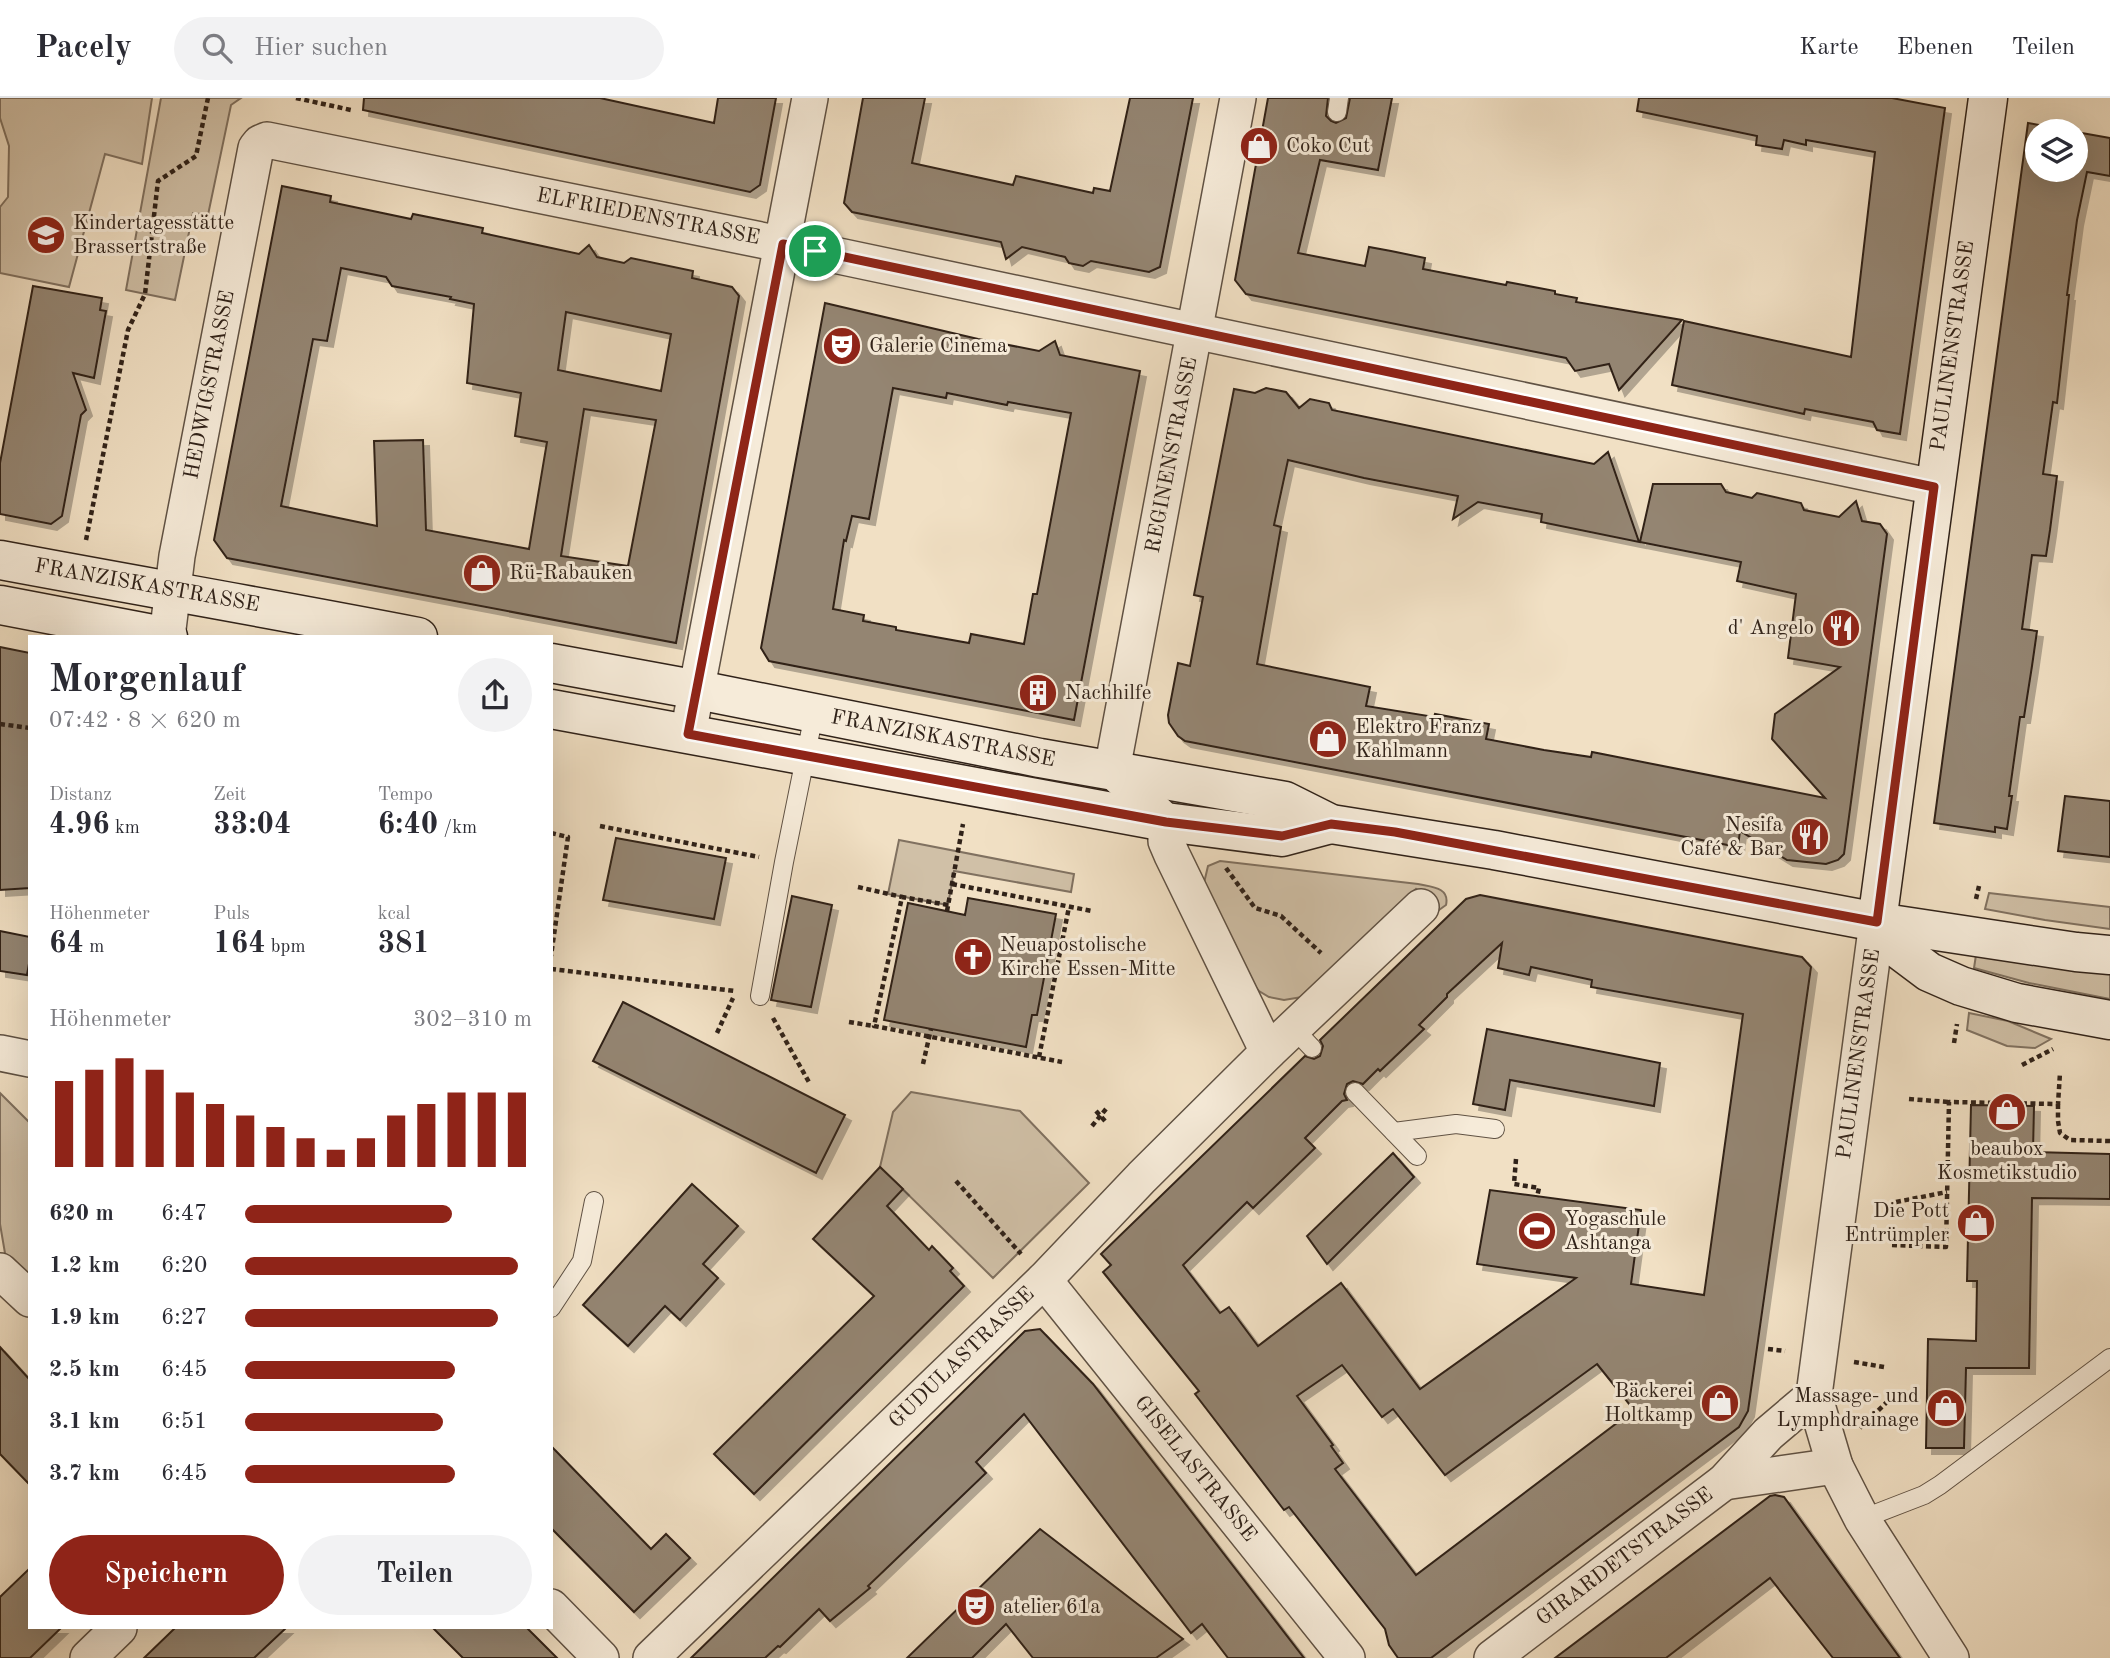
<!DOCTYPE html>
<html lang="de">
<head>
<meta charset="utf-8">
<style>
  :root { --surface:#fff; --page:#f2f2f3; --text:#2b2b33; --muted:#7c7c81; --line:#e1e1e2; --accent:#8f2418 }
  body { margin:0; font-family:"Old Standard TT",serif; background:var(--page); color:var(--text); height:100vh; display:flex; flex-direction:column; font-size:26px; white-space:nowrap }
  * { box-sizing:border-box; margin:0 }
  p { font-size:23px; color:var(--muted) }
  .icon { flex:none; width:38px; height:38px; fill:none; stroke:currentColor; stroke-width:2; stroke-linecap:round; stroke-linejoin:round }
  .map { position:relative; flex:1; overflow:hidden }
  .details { position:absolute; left:28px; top:537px; width:525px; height:994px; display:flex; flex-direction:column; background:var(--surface); border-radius:0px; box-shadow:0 7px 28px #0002 }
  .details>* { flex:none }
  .controls { position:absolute; left:2025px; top:21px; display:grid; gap:14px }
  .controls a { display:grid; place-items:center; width:63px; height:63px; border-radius:50%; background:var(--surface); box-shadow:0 7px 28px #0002; font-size:35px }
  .pin { position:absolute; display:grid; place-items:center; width:60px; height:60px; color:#fff; margin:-30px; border:4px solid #fff; border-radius:50%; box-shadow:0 2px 7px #0007 }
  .round { display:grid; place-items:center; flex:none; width:74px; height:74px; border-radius:37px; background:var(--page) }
  .head { display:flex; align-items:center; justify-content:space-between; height:119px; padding:0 21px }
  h1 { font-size:38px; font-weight:700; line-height:52px }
  .metrics { display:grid; grid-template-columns:repeat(3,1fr); gap:10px; height:119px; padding:7px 21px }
  .metrics div { display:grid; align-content:center }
  .metrics b { font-size:30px; font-weight:700 }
  .metrics small { font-size:19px; font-weight:400 }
  .metrics p { font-size:19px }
  .chart { height:196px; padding:14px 21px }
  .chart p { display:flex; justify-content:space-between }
  .chart svg { width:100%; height:126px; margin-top:7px; stroke:var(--accent); stroke-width:6 }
  .primary-button { display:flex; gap:14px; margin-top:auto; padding:14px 21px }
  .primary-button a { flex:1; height:80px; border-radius:42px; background:var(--accent); color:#fff; font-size:28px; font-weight:700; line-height:80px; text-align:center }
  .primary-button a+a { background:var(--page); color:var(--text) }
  ul { padding:0 21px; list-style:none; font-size:23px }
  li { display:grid; grid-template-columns:112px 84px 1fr; align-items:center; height:52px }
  li i { height:18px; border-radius:9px; background:var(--accent) }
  header { display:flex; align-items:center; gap:42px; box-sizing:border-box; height:98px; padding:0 35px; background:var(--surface); border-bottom:2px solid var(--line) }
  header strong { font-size:33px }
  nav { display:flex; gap:38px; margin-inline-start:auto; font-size:24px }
  .search { width:490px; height:63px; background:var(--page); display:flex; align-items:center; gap:18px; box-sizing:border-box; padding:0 24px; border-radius:38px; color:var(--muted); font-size:26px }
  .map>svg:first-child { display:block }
</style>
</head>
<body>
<header>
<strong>Pacely</strong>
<div class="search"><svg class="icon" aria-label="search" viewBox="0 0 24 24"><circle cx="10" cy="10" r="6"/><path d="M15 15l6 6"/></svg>Hier suchen</div>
<nav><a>Karte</a><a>Ebenen</a><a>Teilen</a></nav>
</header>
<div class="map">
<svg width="2110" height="1560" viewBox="0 0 2110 1560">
  <defs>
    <filter id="shadow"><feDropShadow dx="6" dy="6" stdDeviation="0" flood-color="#0004"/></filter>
  </defs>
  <rect width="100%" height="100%" fill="#f1e0c4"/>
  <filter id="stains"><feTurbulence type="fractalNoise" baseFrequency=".00286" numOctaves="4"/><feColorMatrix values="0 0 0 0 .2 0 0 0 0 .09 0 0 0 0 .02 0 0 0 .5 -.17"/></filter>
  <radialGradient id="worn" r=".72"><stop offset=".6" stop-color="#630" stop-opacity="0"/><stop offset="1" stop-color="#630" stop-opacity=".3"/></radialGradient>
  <!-- green -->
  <g fill="#d0c0a7" stroke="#807160" stroke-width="2">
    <path d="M0 0H152L142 66 105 56 69 189 0 175V109L8 99 9 48 0 20Z"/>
    <path d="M161 0H241L231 7 208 117 193 115 175 202 126 192Z"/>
    <path d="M899 742 1074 776 1071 794 954 773 948 807 888 796Z"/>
    <path d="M1220 763 1418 786C1431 789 1450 789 1446 807L1439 812 1416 791 1315 891 1302 899 1284 902 1269 899 1259 893 1247 878 1204 785 1208 768Z"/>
    <path d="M1989 795 2110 809V831L2045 822 1985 811Z"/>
    <path d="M1976 857 2110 876V901L2029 885 1974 870Z"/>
    <path d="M1969 915 2008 923 2051 941 2035 950 2007 948 1967 932Z"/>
    <path d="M911 994 1020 1013 1089 1085 993 1180 880 1069 893 1014Z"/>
    <path d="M0 995 30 1025V1186L6 1161 0 1126Z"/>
  </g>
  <!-- building -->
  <g fill="#948572" stroke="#302219" stroke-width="2" fill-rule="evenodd" filter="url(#shadow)">
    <path d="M364 0H600L714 25 718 0H776L760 87 750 94 363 12Z"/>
    <path d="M863 0H925L912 65 1013 87 1016 78 1093 95 1094 90 1110 93 1130 0H1193L1160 169 1149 174 1091 163 1083 168 1069 165 1065 159 1022 149 1006 161 1001 144 852 114 844 105Z"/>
    <path d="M1268 0H1328L1326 18 1331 23 1336 25 1346 20 1350 0H1392L1378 72 1320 62 1298 155 1365 168 1369 149 1391 153 1425 160 1423 171 1506 187 1507 184 1555 193V196L1577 200 1576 204 1682 222 1619 292 1609 266 1575 273 1566 260 1246 196 1235 182Z"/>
    <path d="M1639 0H1892L1945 10 1900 336 1877 332 1873 324 1805 311 1804 316 1672 287 1684 223 1851 259 1875 54 1806 42V47L1784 42 1782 51 1756 47 1757 38 1637 13Z"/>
    <path d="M2028 25 2072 33H2037V72H2076V34L2110 40V78L2087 74 2077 122 2067 197H2069L2057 305 2053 304 2043 376 2057 378 2050 432 2046 458 2032 457 2022 531 2037 533 2032 568 2024 619H2020L2009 698H2012L2007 731 1995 729V734L1934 725Z"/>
    <path d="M282 88 331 98 330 104 411 121 413 116 483 130 482 135 579 156 589 147 597 159 624 165 631 160 693 173 692 180 732 189 739 198 676 545 227 460 214 442ZM341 170 386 179 392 188 451 199 450 201 474 206 467 285 521 295 515 338 547 344 529 451 426 432 423 342 374 343 377 428 281 408 313 241 327 243ZM566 214 671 236 661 293 558 272ZM584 311 656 322 628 468 561 458Z"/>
    <path d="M33 188 102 200 100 212 106 213 94 280 73 275 86 312 81 317 62 418 51 426 0 416V365Z"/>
    <path d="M825 205 978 241 1039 253 1055 243 1060 257 1140 273 1074 622 769 563 761 550ZM893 290 946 300 947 295 1007 307 1008 304 1071 315 1037 496H1033L1024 546 971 536 969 545 896 532V529L863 523 864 517 833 511 844 442 846 443 852 418 869 421Z"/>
    <path d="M1266 290 1286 294 1299 310 1310 301 1329 305 1332 312 1594 366 1608 354 1639 444 1541 424 1542 416 1478 404 1453 421 1458 398 1364 380 1288 362 1274 427 1281 429 1257 566 1370 589 1366 608 1434 619 1435 616 1489 626 1486 641 1544 652 1591 659 1592 654 1825 700 1772 641 1775 616 1840 569 1788 560 1796 496 1737 483 1741 464 1640 444 1653 386H1721L1726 394 1752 400 1757 395 1801 405 1804 412 1839 419 1856 403 1862 423 1880 426 1887 436 1844 756 1838 762 1826 766 1787 762 1740 733 1738 749 1185 643 1178 638 1169 625 1168 617 1178 565 1190 568 1203 499 1194 497 1234 291 1255 295Z"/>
    <path d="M0 549 30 555V790L0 792Z"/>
    <path d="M2065 698 2110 703V759L2058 753Z"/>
    <path d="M616 740 726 760 714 821 603 802Z"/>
    <path d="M1480 797 1802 859 1811 869 1748 1313 1739 1329 1431 1560H1398L1389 1547 1385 1531 1289 1409 1284 1412 1195 1296 1199 1293 1103 1174 1111 1167 1101 1156 1305 958 1314 961 1320 958 1323 948 1320 942 1466 801ZM1502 845 1498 870 1529 877 1531 869 1592 882 1591 889 1743 916 1704 1197 1631 1186 1641 1112 1490 1092 1477 1166 1576 1180 1420 1291 1341 1185 1258 1248 1229 1209 1220 1215 1183 1167 1247 1104 1253 1110 1315 1050 1305 1040 1342 1003 1347 1002 1344 996 1347 986 1353 983 1363 986 1378 971 1380 973 1424 931 1419 927 1447 899V896ZM1597 1266 1634 1312 1416 1477 1335 1371 1343 1365 1331 1348 1333 1347 1297 1298 1342 1267 1382 1319 1393 1311 1445 1377Z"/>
    <path d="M792 798 832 807 811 909 771 902Z"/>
    <path d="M968 800 1056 816 1037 917H1032L1026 949 884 922 908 805 965 817Z"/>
    <path d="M0 833 30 839V860L27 877 0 873Z"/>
    <path d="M623 904 845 1017 816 1075 593 963Z"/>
    <path d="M1487 931 1660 965 1654 1008 1510 982 1505 1012 1473 1006Z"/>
    <path d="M1971 1007 2034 1008 2033 1054 2110 1056V1101L2032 1100 2029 1270H1966L1964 1350H1926L1928 1241 1976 1243 1977 1183H1967Z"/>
    <path d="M1393 1055 1414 1079 1327 1166 1307 1138Z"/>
    <path d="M880 1069 903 1091 887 1108 929 1152 932 1148 953 1170 950 1173 964 1188 754 1396 714 1356 874 1198 813 1141Z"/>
    <path d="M692 1086 738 1128 703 1166 718 1180 680 1222 665 1208 628 1248 583 1207Z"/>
    <path d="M1040 1231 1093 1286 1304 1560H1228L1202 1526 1191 1535 1024 1316 976 1364 986 1375 868 1488 870 1490 830 1523 819 1511 780 1549 778 1548 765 1560H691L1025 1233Z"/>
    <path d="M0 1249 30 1282V1387L0 1356Z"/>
    <path d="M551 1348 651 1451 666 1436 690 1460 634 1514 551 1430Z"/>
    <path d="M1775 1397 1784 1399 1900 1560H1833L1770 1480 1666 1560H1555L1770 1398Z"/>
    <path d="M1040 1431 1183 1541 1156 1560H1033L1006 1526 972 1560H907Z"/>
    <path d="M30 1470V1530H61L30 1560H0V1499Z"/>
    <path d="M175 1530H286L254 1560H144Z"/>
    <path d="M433 1530H527L557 1560H463Z"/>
  </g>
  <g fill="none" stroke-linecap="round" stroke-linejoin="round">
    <!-- lane casing -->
    <g stroke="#605244" stroke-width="20">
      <g id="lane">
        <path d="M1337 14 1339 0"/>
        <path d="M760 898 784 764 814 616"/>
        <path d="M1293 930 1312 950"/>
        <path d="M1355 994 1417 1058"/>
        <path d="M1394 1034 1456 1026 1495 1031"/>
        <path d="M551 1210 582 1163 594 1103"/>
        <path d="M1862 1421 1924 1397 1940 1387 2110 1260"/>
      </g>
    </g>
    <!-- street casing -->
    <g stroke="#605244" stroke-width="38">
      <g id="street">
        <path d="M1238 0 1112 672 1166 724V743L1172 757 1268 954"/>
        <path d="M167 539 177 458 256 50 260 45 267 42 815 153 1934 389"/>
        <path d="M688 636 810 0"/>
        <path d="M1877 824 1814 1297 1835 1368 1862 1421 1951 1560"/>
        <path d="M0 955 30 961"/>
        <path d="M0 1173 30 1201"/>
        <path d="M1044 1182 1347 1560"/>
        <path d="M1724 1384 1835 1368"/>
        <path d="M551 1509 601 1560"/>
        <path d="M88 1560 119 1530"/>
        <path d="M651 1560 1044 1182 1142 1079 1268 954 1421 809"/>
        <path d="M1492 1560 1724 1384 1768 1336 1814 1297"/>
      </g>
    </g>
    <!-- secondary casing -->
    <g stroke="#302219" stroke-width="41">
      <g id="secondary">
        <path d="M0 462C139 488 279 512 418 539"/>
        <path d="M0 507 168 539"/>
        <path d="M551 565 698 592 1040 660 1285 703 1331 726 1494 752 1877 824 2076 854 2110 857"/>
        <path d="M551 611 1166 724 1282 739 1331 726"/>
        <path d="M1877 824 1988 0"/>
        <path d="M1877 824 1893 847 1929 874 1961 888 2017 905 2110 922"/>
      </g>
    </g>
    <!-- path -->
    <g stroke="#302219" stroke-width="4.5" stroke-dasharray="5 3.5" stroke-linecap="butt">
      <path d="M296 0 351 12"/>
      <path d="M86 442 128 232 145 196 158 83 196 58 208 0"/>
      <path d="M0 626 30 630"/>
      <path d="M600 728 759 759"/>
      <path d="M551 735 568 739 551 858"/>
      <path d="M1226 770 1255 810 1281 818 1321 855"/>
      <path d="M952 786 1092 813"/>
      <path d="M858 789 902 799"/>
      <path d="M1976 801 1979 788"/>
      <path d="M948 807 902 799 874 928 1062 964"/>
      <path d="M947 813 963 726"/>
      <path d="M551 871 735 893"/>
      <path d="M773 920 810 986"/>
      <path d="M849 924 874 928"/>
      <path d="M717 935 733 900"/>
      <path d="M1954 945 1957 926"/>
      <path d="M1039 959 1069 809"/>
      <path d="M923 966 931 931"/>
      <path d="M2022 967 2053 951"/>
      <path d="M1909 1001 1949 1004"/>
      <path d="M2058 1006V1023L2060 1035 2070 1042 2110 1043"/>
      <path d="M1096 1013 1105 1023"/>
      <path d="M1092 1028 1106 1011"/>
      <path d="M1516 1061 1514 1086 1539 1090 1537 1099"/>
      <path d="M956 1083 1021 1156"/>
      <path d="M1896 1104 1947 1094"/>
      <path d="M1892 1147 1946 1149 1949 1004 2058 1006 2060 975"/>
      <path d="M1768 1251 1785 1253"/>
      <path d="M1854 1264 1884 1269"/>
      <path d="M1860 1330 1888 1303"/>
    </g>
    <!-- lane -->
    <use href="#lane" stroke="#f6ebd9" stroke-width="18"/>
    <!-- street -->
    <use href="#street" stroke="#f6ebd9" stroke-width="35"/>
    <!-- secondary -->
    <use href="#secondary" stroke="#f6ebd9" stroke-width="38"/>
  </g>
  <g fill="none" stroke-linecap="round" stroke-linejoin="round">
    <!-- route casing -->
    <g stroke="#fff" stroke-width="14">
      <path id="route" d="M783 146 1934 389 1877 824 1395 734 1331 726 1282 738 1166 724 688 636Z"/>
    </g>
    <!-- route -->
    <use href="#route" stroke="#8f2418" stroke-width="9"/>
  </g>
  <!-- icons -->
  <defs>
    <g id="shop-disc" transform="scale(2.0125)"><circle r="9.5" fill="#8f2418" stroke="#f6ebd9"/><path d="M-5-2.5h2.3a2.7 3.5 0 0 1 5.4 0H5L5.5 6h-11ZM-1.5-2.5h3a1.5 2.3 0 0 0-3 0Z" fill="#fff"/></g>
    <g id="school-disc" transform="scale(2.0125)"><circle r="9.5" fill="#8f2418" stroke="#f6ebd9"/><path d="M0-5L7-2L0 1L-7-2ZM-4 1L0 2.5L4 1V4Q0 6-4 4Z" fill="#fff"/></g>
    <g id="theatre-disc" transform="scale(2.0125)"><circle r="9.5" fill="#8f2418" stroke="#f6ebd9"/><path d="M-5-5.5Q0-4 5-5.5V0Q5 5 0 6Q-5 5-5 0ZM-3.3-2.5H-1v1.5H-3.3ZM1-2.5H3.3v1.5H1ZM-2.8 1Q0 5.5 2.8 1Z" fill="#fff"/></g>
    <g id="restaurant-disc" transform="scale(2.0125)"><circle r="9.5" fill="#8f2418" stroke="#f6ebd9"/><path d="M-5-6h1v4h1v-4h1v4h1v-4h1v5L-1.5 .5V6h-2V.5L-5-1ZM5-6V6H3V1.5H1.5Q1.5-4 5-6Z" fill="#fff"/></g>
    <g id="building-disc" transform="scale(2.0125)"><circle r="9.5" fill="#8f2418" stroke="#f6ebd9"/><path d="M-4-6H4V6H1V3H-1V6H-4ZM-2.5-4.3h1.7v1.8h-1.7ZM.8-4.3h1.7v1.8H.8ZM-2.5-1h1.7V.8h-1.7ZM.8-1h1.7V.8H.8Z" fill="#fff"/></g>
    <g id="church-disc" transform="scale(2.0125)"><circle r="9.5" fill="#8f2418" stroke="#f6ebd9"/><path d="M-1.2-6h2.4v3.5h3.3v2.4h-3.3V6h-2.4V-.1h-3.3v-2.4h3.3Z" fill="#fff"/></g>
    <g id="stadium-disc" transform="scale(2.0125)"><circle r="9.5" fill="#8f2418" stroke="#f6ebd9"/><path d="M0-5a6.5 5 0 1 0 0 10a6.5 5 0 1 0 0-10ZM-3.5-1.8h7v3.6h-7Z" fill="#fff"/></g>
  </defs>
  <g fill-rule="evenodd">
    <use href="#shop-disc" x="1259" y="48"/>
    <use href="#school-disc" x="46" y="137"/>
    <use href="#theatre-disc" x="842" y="248"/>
    <use href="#shop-disc" x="482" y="475"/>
    <use href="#restaurant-disc" x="1841" y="530"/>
    <use href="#building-disc" x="1038" y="595"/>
    <use href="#shop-disc" x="1328" y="641"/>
    <use href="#restaurant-disc" x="1810" y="739"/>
    <use href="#church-disc" x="973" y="859"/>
    <use href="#shop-disc" x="2007" y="1014"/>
    <use href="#shop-disc" x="1976" y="1125"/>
    <use href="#stadium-disc" x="1537" y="1133"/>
    <use href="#shop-disc" x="1720" y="1305"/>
    <use href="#shop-disc" x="1946" y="1310"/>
    <use href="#theatre-disc" x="976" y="1509"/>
  </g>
  <g text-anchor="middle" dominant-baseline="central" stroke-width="6" stroke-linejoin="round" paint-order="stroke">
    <!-- poi labels -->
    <g font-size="21" fill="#302219" stroke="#f6ebd9" text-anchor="start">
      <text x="1286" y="48">Coko Cut</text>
      <text x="73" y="125">Kindertagesstätte<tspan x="73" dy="24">Brassertstraße</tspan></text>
      <text x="869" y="248">Galerie Cinema</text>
      <text x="509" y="475">Rü-Rabauken</text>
      <text x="1814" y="530" text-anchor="end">d' Angelo</text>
      <text x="1065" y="595">Nachhilfe</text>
      <text x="1355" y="629">Elektro Franz<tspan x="1355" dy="24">Kahlmann</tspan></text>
      <text x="1783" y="727" text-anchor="end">Nesifa<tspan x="1783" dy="24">Café &amp; Bar</tspan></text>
      <text x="1000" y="847">Neuapostolische<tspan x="1000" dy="24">Kirche Essen-Mitte</tspan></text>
      <text x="2007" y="1051" text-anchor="middle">beaubox<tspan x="2007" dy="24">Kosmetikstudio</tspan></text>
      <text x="1949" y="1113" text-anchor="end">Die Pott<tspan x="1949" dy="24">Entrümpler</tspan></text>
      <text x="1564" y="1121">Yogaschule<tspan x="1564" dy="24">Ashtanga</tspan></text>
      <text x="1693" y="1293" text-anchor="end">Bäckerei<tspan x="1693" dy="24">Holtkamp</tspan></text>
      <text x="1919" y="1298" text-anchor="end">Massage- und<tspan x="1919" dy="24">Lymphdrainage</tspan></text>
      <text x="1003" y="1509">atelier 61a</text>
    </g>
    <!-- street labels -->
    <g font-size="21" fill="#302219" stroke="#f6ebd9">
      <text transform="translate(648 119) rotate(11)">ELFRIEDENSTRASSE</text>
      <text transform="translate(1953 248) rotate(-82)">PAULINENSTRASSE</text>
      <text transform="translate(210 287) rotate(-79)">HEDWIGSTRASSE</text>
      <text transform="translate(1172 357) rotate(-79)">REGINENSTRASSE</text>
      <text transform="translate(147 488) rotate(10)">FRANZISKASTRASSE</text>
      <text transform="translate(943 641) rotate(11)">FRANZISKASTRASSE</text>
      <text transform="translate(1859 956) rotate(-82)">PAULINENSTRASSE</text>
      <text transform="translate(962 1260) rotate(-44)">GUDULASTRASSE</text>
      <text transform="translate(1195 1371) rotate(51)">GISELASTRASSE</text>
      <text transform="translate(1625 1459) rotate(-37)">GIRARDETSTRASSE</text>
    </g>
  </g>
  <rect width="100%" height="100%" filter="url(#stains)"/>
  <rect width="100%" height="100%" fill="url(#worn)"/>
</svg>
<div class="controls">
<a><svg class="icon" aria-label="layers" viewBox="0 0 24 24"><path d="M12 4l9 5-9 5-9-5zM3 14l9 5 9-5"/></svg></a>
</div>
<div class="pin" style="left:815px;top:153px;background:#1e9e55"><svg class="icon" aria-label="arrive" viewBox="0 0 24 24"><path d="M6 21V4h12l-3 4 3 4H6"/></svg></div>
<section class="details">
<div class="head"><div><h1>Morgenlauf</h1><p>07:42 · 8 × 620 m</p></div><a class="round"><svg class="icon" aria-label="share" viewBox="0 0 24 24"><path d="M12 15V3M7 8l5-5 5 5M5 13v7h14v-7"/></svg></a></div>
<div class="metrics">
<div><p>Distanz</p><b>4.96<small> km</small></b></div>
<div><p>Zeit</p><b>33:04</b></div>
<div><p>Tempo</p><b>6:40<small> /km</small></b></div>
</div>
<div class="metrics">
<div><p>Höhenmeter</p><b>64<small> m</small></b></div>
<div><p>Puls</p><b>164<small> bpm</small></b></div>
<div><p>kcal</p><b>381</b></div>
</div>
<div class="chart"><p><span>Höhenmeter</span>302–310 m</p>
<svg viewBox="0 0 160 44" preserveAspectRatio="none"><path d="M5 44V14M15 44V10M25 44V6M35 44V10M45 44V18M55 44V22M65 44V26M75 44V30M85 44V34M95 44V38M105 44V34M115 44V26M125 44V22M135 44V18M145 44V18M155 44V18"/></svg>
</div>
<ul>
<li><b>620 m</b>6:47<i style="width:72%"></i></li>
<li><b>1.2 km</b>6:20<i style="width:95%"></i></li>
<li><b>1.9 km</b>6:27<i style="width:88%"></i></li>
<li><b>2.5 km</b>6:45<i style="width:73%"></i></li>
<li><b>3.1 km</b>6:51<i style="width:69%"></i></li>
<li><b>3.7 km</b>6:45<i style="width:73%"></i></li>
</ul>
<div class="primary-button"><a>Speichern</a><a>Teilen</a></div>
</section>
</div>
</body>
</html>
